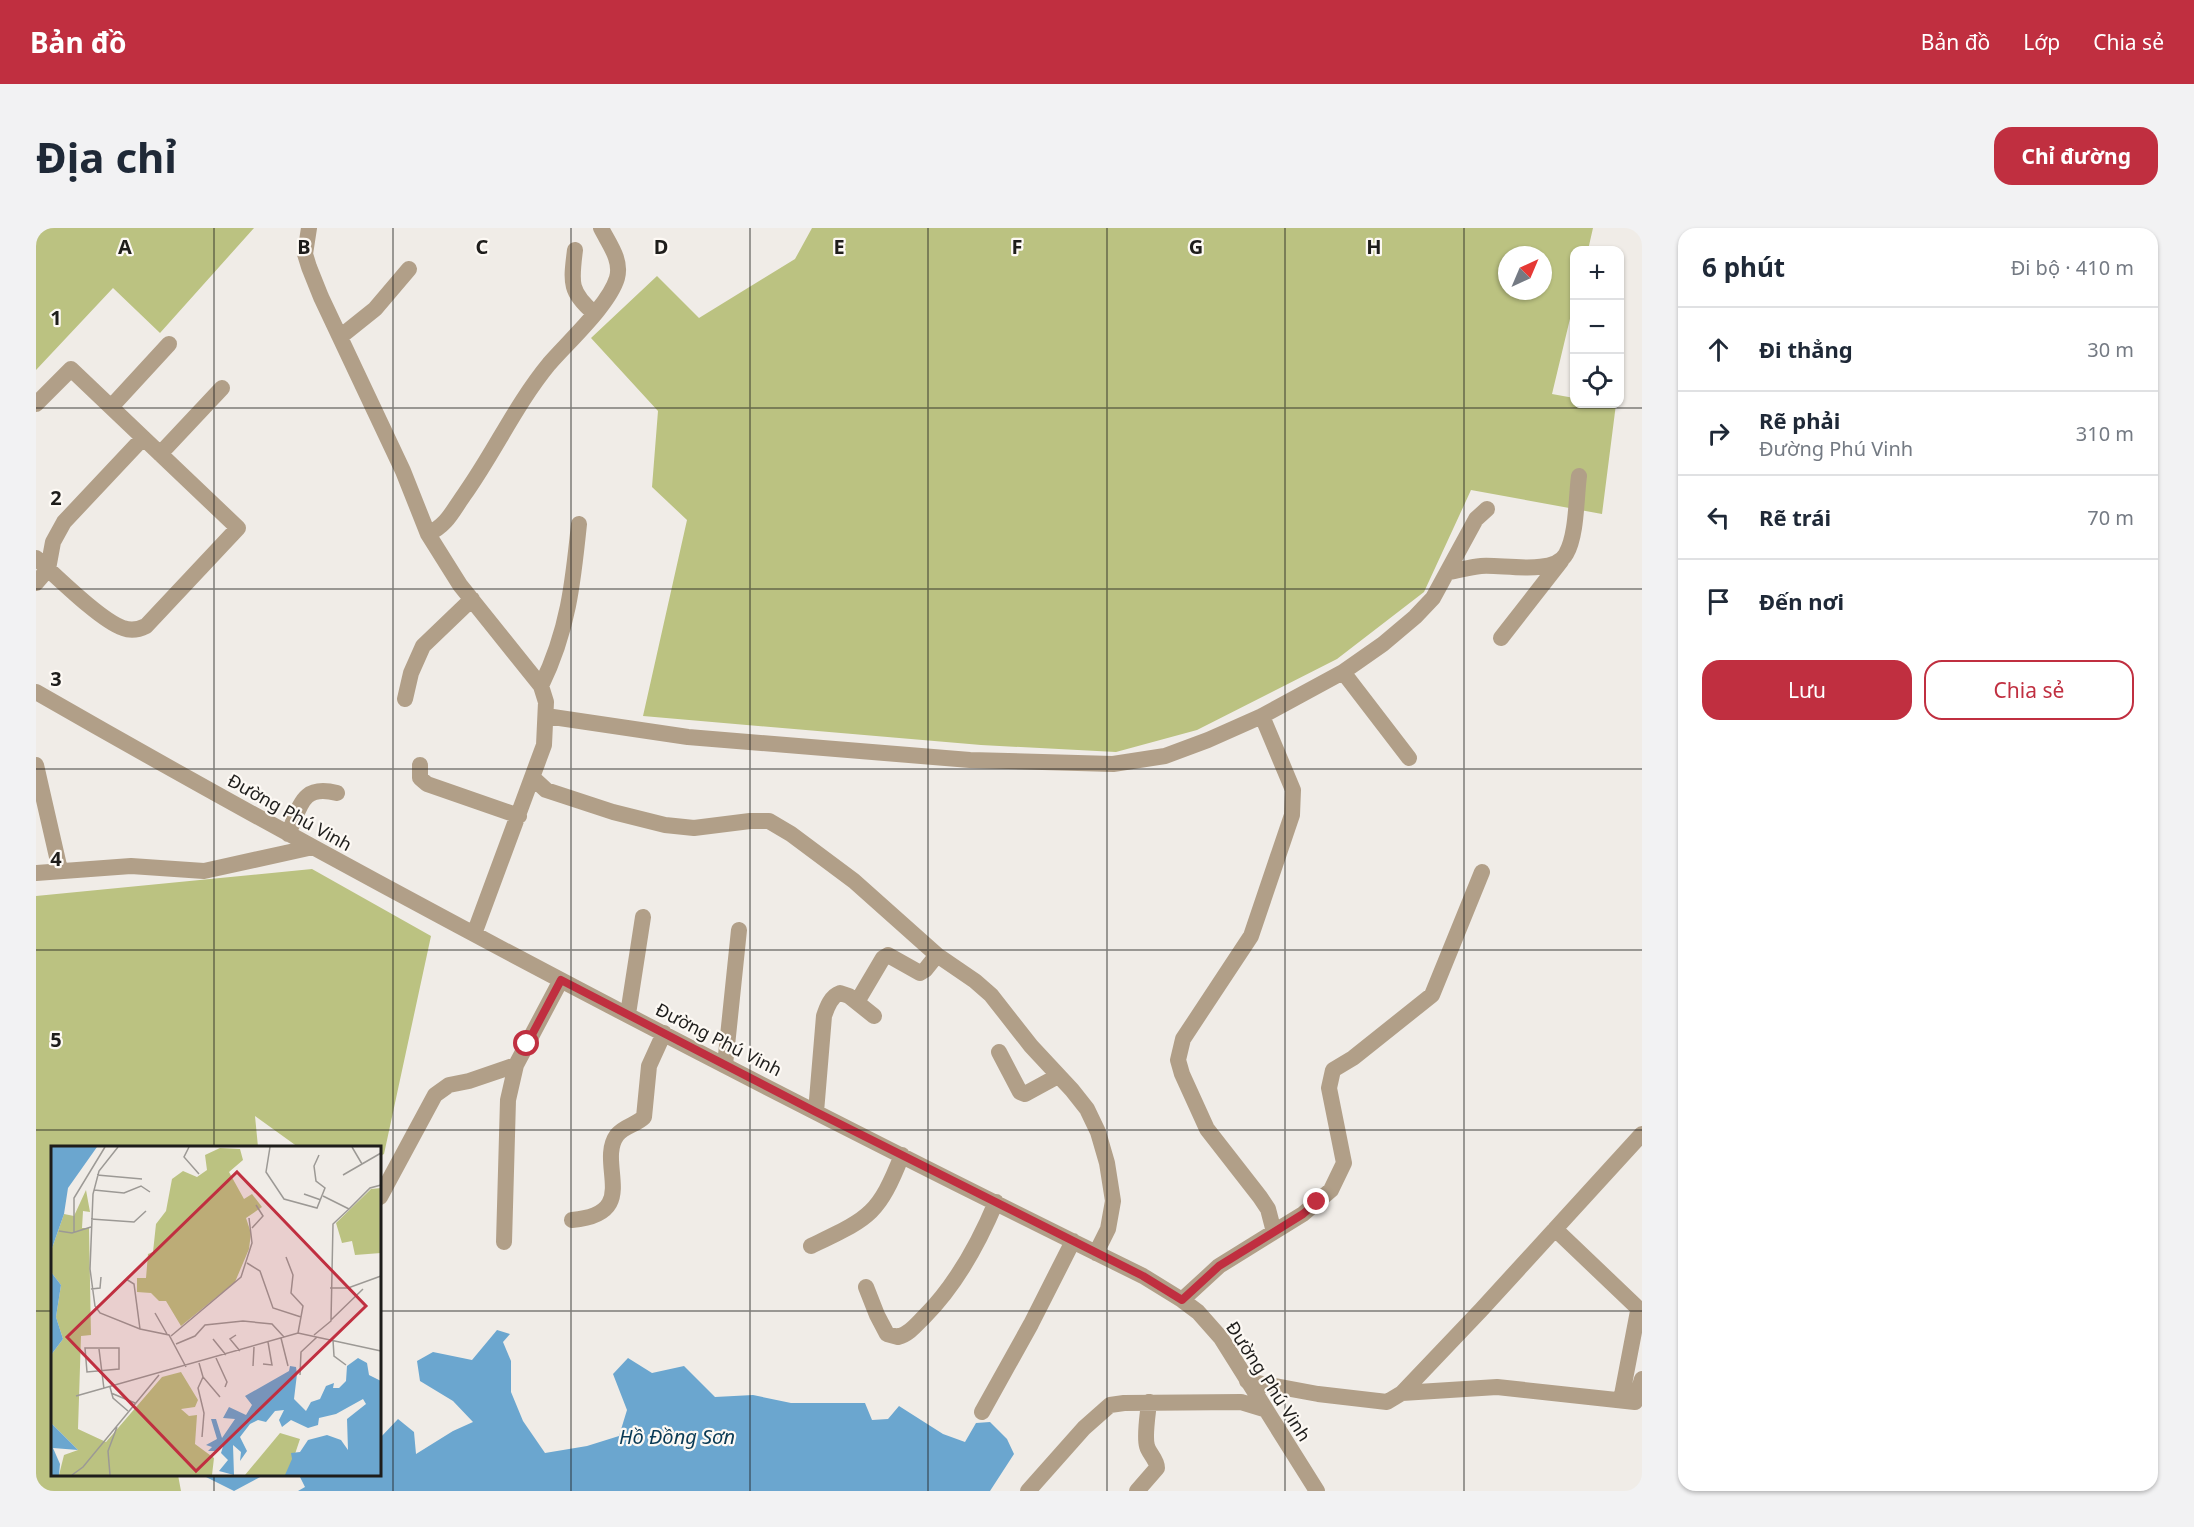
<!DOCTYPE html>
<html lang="vi">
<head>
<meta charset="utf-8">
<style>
	body { margin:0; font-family:"Noto Sans",sans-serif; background:#f2f2f3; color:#1f2937 }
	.controls { position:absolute; right:18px; top:18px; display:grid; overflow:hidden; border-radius:12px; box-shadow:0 2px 4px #0004 }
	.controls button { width:54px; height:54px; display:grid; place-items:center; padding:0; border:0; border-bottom:2px solid #e0e1e3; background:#fff; color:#1f2937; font:30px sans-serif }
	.compass { position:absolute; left:1462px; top:18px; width:54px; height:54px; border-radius:50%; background:#fff; box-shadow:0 2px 4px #0004; rotate:44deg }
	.stop { position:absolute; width:18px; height:18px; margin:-14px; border:4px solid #c02f40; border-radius:50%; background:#fff }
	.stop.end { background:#c02f40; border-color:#fff; box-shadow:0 2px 6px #0008 }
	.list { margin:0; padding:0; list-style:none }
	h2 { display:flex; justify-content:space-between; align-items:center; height:78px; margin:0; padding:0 24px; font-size:26px }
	h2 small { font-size:20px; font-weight:400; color:#747a83 }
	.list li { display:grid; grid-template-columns:39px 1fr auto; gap:18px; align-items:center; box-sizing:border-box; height:84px; padding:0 24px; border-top:2px solid #e0e1e3 }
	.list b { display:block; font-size:22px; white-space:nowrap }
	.list p { margin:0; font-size:20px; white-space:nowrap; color:#747a83 }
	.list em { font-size:20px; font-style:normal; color:#747a83 }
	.actions { display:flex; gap:12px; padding:18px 24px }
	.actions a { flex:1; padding:14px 0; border:2px solid #c02f40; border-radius:18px; text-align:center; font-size:21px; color:#c02f40 }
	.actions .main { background:#c02f40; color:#fff }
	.icon { flex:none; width:33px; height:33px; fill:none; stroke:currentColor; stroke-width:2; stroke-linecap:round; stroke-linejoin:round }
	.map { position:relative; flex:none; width:1606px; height:1263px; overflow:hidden; border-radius:18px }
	header { display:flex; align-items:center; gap:36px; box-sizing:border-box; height:84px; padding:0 30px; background:#c02f40; color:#fff }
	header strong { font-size:28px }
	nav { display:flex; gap:33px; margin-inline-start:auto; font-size:21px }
	.intro { display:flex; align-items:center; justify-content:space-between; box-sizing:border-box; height:144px; padding:0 36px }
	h1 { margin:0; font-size:42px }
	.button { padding:15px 27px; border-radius:18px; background:#c02f40; color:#fff; font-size:21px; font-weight:700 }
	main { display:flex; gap:36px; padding:0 36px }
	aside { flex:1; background:#fff; border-radius:18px; box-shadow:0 2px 4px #0004 }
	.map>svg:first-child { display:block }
</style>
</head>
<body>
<header>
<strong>Bản đồ</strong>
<nav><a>Bản đồ</a><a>Lớp</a><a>Chia sẻ</a></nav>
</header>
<div class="intro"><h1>Địa chỉ</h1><a class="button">Chỉ đường</a></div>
<main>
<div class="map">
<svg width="1606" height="1263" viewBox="0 0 1606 1263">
	<rect width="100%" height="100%" fill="#f0ece7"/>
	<path fill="#bbc281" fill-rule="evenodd" d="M0,0H218L124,105L77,60L0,142Z
		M776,0H1557L1552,22H1538V74L1516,166L1538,170V176H1580L1566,286L1435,262L1388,364L1301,431L1161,502L1080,524L945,517L607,488L651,292L616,259L622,183L555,110L621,48L663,90L759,31ZM1471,27H1507V63H1471Z
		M276,641L395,708L348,926L344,928V920L262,919L219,888L222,919L16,920V1246L142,1247L145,1263H0V668Z"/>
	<path fill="#6ba6cf" d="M461,1102L474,1106L467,1114L475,1133V1164L487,1193L509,1225L551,1218L583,1208L591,1182L577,1146L592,1130L616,1145L648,1138L679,1169L717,1167L755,1175H829L836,1192L852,1191L863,1178L907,1206L929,1214L940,1195L954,1194L971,1211L978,1226L954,1263H262L269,1259L263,1247L344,1246V1210L362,1191L378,1204L380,1226L417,1203L437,1194L417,1173L384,1153L381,1133L397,1124L436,1132Z
		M166,1247H228L198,1263Z"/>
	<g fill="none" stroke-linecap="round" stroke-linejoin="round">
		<path stroke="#b19f88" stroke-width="16" d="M273,0L269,26L273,39L285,69L367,243L392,306L424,357L505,458L510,474L508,517L438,706
			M539,22C535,54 533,64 558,85
			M304,109L339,81L373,41
			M0,176L35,141L202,300L110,398C102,402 95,403 87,400C65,393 19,347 0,330
			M75,179L133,116
			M124,226L186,160
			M392,306C411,297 416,284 428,267C458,225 480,176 513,136C532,114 573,77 581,50C586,32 573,16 565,0
			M1413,344C1424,342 1434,339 1445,338C1466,336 1518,348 1530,326C1541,307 1540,270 1543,248
			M0,355L12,341L17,314L28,294L107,210
			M1465,410L1525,333
			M1307,444L1373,530
			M505,458C532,403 537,355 543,296
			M0,464C362,672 733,864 1107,1048L1146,1072L1162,1084L1185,1110L1281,1263
			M369,471L375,445L387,418L436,371
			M510,488L652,509L934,532L1077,536L1129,528L1172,512L1226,488L1307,444L1347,416L1379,389L1397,370L1440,291L1451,281
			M1226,488L1257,562L1256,587L1215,708L1147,811L1142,832L1146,846L1171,901L1224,969L1232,981L1238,1004
			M0,537L24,642
			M384,537V550L391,556L483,588
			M497,550L510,562L577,584L629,597L658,600L714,593H733L755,606L818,653L901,727L939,753L955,767L995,818L1036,862L1051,881L1062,904L1071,935L1077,973L1072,1001L1060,1025
			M252,606C265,578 265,556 301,565
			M0,645L95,638L168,643L277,619
			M821,774L847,730L852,727L884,745L889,742L901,727
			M592,786L607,689
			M963,824L984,864L989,866L1022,848
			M689,837L703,702
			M780,884L788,788C791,779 795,768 804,765L813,768L838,788
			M344,969L399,867L413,857L433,853L480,837
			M536,992C606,986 560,936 581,907C588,898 600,897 608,889L613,838L628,805
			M1519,1001L1606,1084
			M468,1014L472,872L480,837L525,752
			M775,1018C833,990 842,988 866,927
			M830,1059L841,1087L851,1106L862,1109C873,1106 880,1097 888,1089C920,1057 942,1017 960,974
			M1146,1072L1183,1038L1267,986L1295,962L1308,935L1293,860L1297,842L1317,830L1396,767L1446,644
			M1211,1153L1282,1166L1351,1174L1366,1165L1445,1082L1606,906
			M1366,1165L1461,1159L1599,1174L1606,1151
			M1585,1172L1602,1083
			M946,1184L995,1096L1037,1013
			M992,1263L1048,1200L1074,1177L1088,1175L1205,1174L1228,1181
			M1101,1263L1121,1240C1121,1231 1113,1226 1111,1218C1108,1208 1112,1186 1113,1174"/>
	</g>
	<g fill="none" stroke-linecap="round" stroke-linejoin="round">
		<path stroke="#c02f40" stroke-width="8" d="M491,816L525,752L780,884L1107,1048L1146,1072L1183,1038L1267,986L1281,974"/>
	</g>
	<path fill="none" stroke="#1e1d1b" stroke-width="1.5" stroke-opacity="0.55" d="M178,0V920M357,0V1263M535,0V1263M714,0V1263M892,0V1263M1071,0V1263M1249,0V1263M1428,0V1263M0,180H1606M0,361H1606M0,541H1606M0,722H1606M0,902H1606M0,1083H16M344,1083H1606M178,1246V1263"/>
	<g text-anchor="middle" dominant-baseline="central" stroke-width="4.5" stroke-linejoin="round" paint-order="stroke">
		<g font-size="18" fill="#1e1d1b" stroke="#fdf9f4">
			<text transform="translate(254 584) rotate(29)">Đường Phú Vinh</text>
			<text transform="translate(683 811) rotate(27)">Đường Phú Vinh</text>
			<text transform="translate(1233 1153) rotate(57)">Đường Phú Vinh</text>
		</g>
		<g font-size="20" font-style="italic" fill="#093a56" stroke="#fdf9f4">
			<text x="641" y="1208">Hồ Đồng Sơn</text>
		</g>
	</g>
	<g transform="translate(15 918)">
		<rect width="330" height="330" fill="#f0ece7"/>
		<path d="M169,2L189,3L192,14L178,26L193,53L201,48L211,61L195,72L200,87L198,103L184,136L130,180L115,155H108L100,147L86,146V132H95L97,108L102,106L105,78L115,65L121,33L132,25L146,31L156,24L154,9ZM330,42V107L304,109L301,95L291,97L285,77L320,43ZM35,44L39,66L32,65L31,82H38L40,189L30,190L27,283L55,296L111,231L130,226L147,254L144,261L130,263L138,270L146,269L144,298L163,312L161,329H8L13,309L27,304L0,277V209L12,193L5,171L10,139L0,126V105L13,68L23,70ZM229,287L249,293L237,329H194Z" fill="#bbc281"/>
		<path d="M0,1H46L17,42L13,68L0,105ZM0,126L10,139L5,171L12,193L0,209ZM307,212L316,217L318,229L330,235V329H234L241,313L240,307L249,306L257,294L276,289L290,294L297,304L296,273L315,258L312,253L285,268L268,272L267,279L257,282L240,274L231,281L228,274L233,264L224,265L215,276L207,274L199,278L189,291L196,305L189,315L190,306L182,299L183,329L168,325L177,314L170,307L173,297L166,305H157L161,301L155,299L166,293L160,273H165L171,292L184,273L172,272L178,261L195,269L201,259L194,250L238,225L239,220L245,221L246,228L243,253L255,265L260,256L269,253L275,240L283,237L282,242H288L295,235L296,220ZM0,277L27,304L2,302L9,318L8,329H0Z" fill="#6ba6cf"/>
		<path fill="none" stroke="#9c9995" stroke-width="1.5" d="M67,1L48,25L42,48L39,123L44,160L49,167L89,183L118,189L135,221M138,1L133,11L148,28M219,1L215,26L233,53L266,62L274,42L265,35L263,20L268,9M301,1L311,18M46,29L91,33M292,29L330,7M43,44L73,47L90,40L99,46M253,48L270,54M272,50L298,63L319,42L330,39M40,73L83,76L95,65M201,82L212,70L205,59M8,85L21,87L40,81M23,86V52L54,1M235,111L242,129L240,147L252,160L247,187M196,117L209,125L222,162L250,171M75,133L83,138L89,183M279,142H297L330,130M40,143L49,142L50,131M104,167L116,188M280,174L312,143M185,189L179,193L189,205M263,189L280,175L282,78L298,63M120,190L190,131L201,97L198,72M230,192L237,220M162,193L175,209M282,194L283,210L295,219M125,198L144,190L154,179L192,175L221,178L233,191M34,202H68V223L36,226ZM48,203L53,243M165,212L176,236L174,241M148,217L152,231L169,251M212,218L221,219L217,196M202,220L203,201M249,229L250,206L266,191M59,241L62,252L77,265M60,247L84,257M25,250L247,187L330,205M151,291L153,267L147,242L152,231M21,329L32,321L108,229M59,329L57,305L66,281"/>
		<path fill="#c02f40" fill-opacity="0.15" stroke="#c02f40" stroke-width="3" d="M186,26L315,160L145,325L16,191Z"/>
		<rect width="330" height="330" fill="none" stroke="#1e1d1b" stroke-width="3"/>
	</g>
	<g font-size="20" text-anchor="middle" font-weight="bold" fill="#1e1d1b" stroke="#fdf9f4" stroke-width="4.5" stroke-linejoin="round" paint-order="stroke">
		<text x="89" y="26">A</text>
		<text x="268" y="26">B</text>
		<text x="446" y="26">C</text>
		<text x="625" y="26">D</text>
		<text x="803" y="26">E</text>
		<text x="981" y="26">F</text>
		<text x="1160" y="26">G</text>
		<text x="1338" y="26">H</text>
		<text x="20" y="97">1</text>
		<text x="20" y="277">2</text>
		<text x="20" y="458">3</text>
		<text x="20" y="638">4</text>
		<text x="20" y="819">5</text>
	</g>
</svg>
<div class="controls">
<button>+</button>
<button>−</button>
<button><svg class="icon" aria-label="locate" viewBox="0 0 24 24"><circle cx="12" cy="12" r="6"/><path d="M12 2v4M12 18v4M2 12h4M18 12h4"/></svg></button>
</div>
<svg class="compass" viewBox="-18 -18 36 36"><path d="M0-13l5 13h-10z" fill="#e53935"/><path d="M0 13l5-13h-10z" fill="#747a83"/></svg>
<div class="stop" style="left:491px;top:816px"></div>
<div class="stop end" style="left:1281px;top:974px"></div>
</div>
<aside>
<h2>6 phút<small>Đi bộ · 410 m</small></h2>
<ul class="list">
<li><svg class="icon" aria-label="ahead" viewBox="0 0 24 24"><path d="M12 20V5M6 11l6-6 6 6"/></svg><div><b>Đi thẳng</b></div><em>30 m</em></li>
<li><svg class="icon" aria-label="right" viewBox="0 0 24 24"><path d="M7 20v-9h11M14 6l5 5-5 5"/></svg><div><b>Rẽ phải</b><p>Đường Phú Vinh</p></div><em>310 m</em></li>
<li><svg class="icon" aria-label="left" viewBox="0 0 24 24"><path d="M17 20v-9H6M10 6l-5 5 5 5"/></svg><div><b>Rẽ trái</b></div><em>70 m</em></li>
<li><svg class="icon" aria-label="arrive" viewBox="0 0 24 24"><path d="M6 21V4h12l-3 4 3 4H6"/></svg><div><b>Đến nơi</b></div></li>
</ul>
<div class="actions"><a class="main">Lưu</a><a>Chia sẻ</a></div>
</aside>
</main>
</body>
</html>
